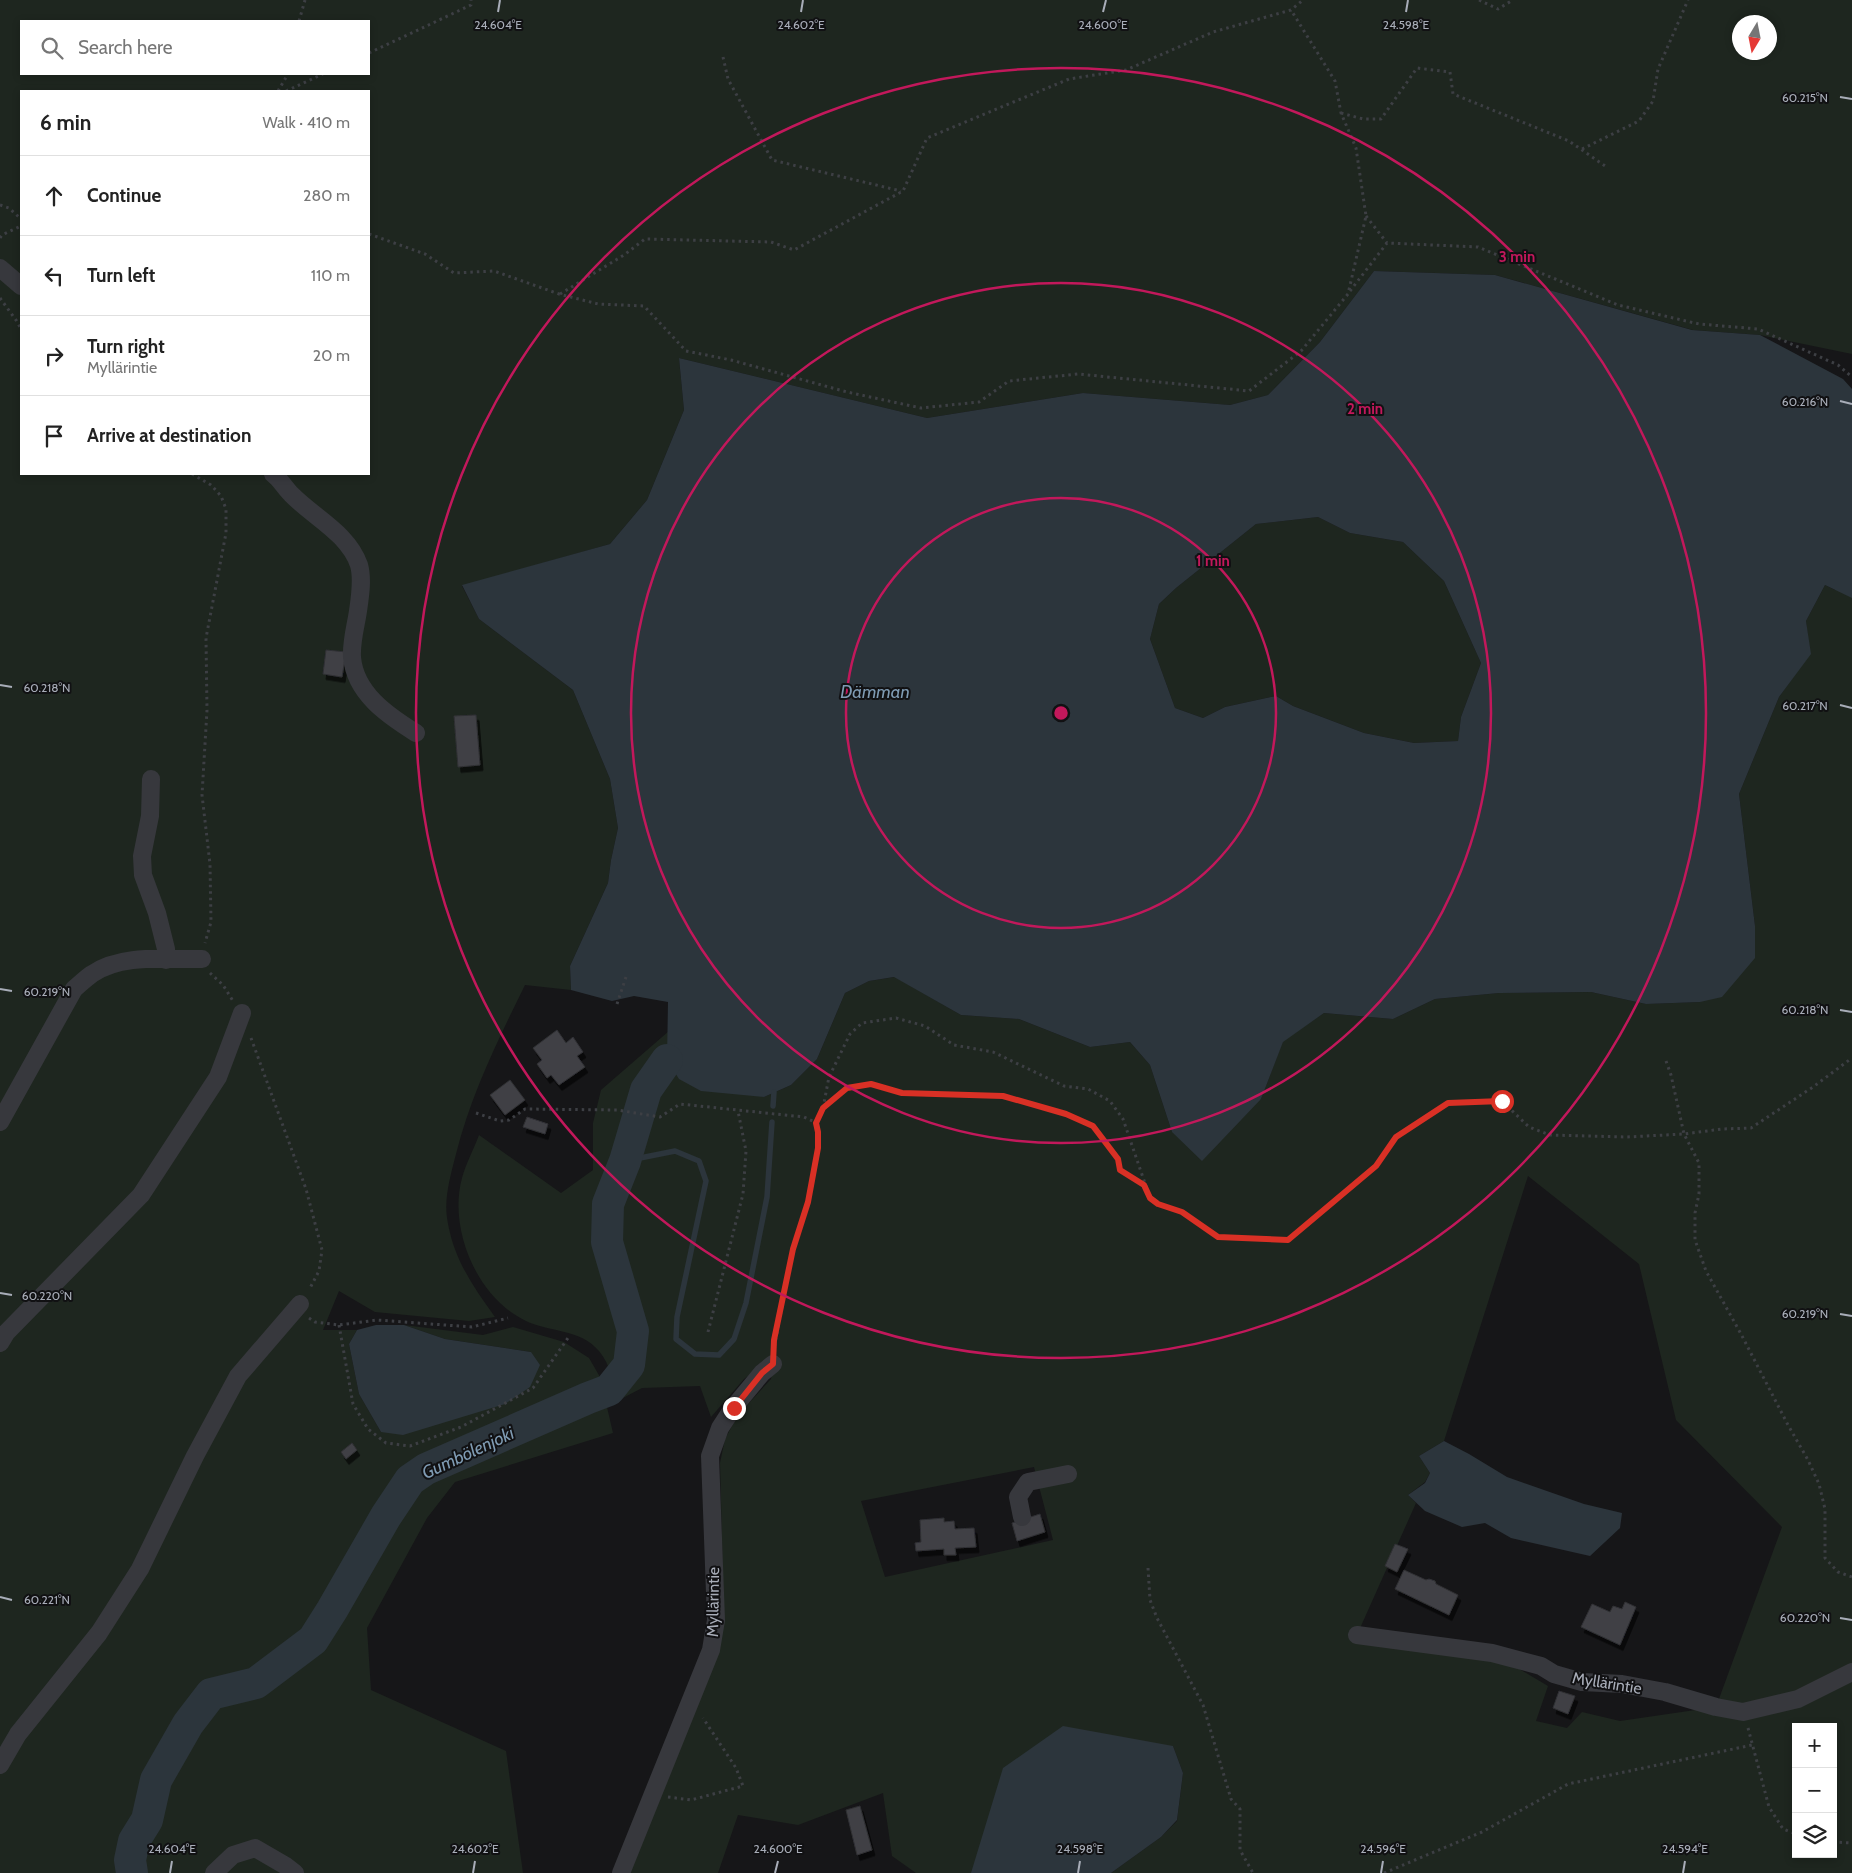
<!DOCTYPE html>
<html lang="en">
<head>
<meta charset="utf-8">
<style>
	body { margin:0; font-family:Cabin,sans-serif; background:#f2f2f2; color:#222 }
	.controls { position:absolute; right:15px; bottom:15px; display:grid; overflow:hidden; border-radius:0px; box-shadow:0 2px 8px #0003 }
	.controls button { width:45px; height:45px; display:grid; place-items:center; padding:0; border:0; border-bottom:1px solid #e0e0e0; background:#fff; color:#222; font:25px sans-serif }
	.compass { position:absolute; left:1732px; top:15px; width:45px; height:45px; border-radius:50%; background:#fff; box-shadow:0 2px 8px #0003; rotate:190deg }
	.stop { position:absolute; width:15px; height:15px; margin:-11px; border:4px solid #d93025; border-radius:50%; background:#fff }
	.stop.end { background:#d93025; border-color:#fff; box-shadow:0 1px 5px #0008 }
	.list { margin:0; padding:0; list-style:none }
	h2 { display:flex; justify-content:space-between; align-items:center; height:65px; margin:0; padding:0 20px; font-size:21px }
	h2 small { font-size:16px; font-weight:400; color:#767676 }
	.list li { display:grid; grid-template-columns:32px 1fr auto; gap:15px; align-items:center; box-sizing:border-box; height:80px; padding:0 20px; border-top:1px solid #e0e0e0 }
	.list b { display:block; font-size:19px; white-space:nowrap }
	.list p { margin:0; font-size:16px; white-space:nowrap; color:#767676 }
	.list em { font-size:16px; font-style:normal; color:#767676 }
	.icon { flex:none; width:28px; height:28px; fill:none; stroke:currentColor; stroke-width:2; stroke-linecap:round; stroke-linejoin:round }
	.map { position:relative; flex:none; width:1852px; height:1873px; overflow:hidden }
	.search { position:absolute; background:#fff; box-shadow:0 2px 8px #0003; left:20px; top:20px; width:350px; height:55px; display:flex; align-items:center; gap:12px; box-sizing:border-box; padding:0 18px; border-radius:0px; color:#767676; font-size:19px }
	.panel { position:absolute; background:#fff; box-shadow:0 2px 8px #0003; left:20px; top:90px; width:350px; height:385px; border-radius:0px }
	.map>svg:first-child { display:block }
</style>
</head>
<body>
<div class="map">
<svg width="1852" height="1873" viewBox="0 0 1852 1873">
	<defs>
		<filter id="shadow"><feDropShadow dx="3" dy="5.5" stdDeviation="0" flood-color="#0009"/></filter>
	</defs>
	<rect width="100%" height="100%" fill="#161618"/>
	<path fill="#1e261f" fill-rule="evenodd" d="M0,0H1852V354L1760,335L1693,330L1495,275L1374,271L1320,342L1268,395L1230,405L1083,393L927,418L679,358L684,410L647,500L610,544L462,586L479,619L573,690L610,779L618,828L611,860L608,883L570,966L571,990L525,985C498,1040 471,1094 456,1154C451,1174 444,1197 447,1218C453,1258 472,1285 495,1317L469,1321L375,1312L339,1291L323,1330H357L349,1344L359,1394L381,1432L531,1352L445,1339L404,1325L483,1335L513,1327L564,1342L589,1358L600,1377L613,1433L455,1482L427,1518L367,1628L371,1690L506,1751L523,1873H0ZM21,21H369V74H21ZM1740,22H1770V52H1740ZM21,91H369V474H21Z
		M1318,517L1350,533L1403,542L1444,581L1481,663L1461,717L1458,741L1414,743L1364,733L1293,706L1276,696L1225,707L1203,718L1175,708L1150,639L1159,604L1176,588L1256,524Z
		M1852,539V1873H1111L1161,1837L1177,1821L1183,1773L1173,1746L990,1873H916L892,1856L883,1793L798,1825L738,1815L718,1873H628L720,1648L724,1616L720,1463L725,1439L738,1415L771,1379L773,1364L772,1358L744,1379L711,1417L700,1386L642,1388L617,1401C613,1383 611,1365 599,1351C581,1329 549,1332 526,1321C477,1298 448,1229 462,1178C466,1163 474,1149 479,1135L561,1193L593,1170V1123L601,1090L669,1031L667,1060L764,1097L791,1085L817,1059L845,993L869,981L895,977L961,1015L1019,1019L1090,1047L1130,1042L1150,1065L1172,1132L1261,1099L1283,1041L1324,1013L1393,1019L1435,999L1499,993L1591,992L1646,1004L1700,1002L1755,926L1739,794L1779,697L1810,654L1806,621L1825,585L1835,590ZM1528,1176L1639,1264L1676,1420L1782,1527L1716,1707L1620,1721L1582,1712L1567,1728L1536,1721L1548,1686L1492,1653L1357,1635L1416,1503L1408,1495L1425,1482L1430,1473L1419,1456L1444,1441ZM1034,1467L1053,1540L885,1577L861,1501ZM1796,1727H1833V1854H1796Z"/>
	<path fill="#2c353c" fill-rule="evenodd" d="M1374,271L1495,275L1692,330L1760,335L1843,379L1852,389V598L1825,585L1806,621L1811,654L1779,697L1739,794L1755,926V958L1722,997L1700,1002L1646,1004L1591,992L1499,993L1435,999L1393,1019L1324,1013L1283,1042L1261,1099L1202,1161L1172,1132L1150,1065L1130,1042L1090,1047L1019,1019L961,1015L894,977L869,981L845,993L817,1059L791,1085L764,1097L701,1091L679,1079L667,1060L668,1002L634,996L612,1001L571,990L570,966L608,883L611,860L618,828L610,779L573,690L479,619L462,585L610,544L647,500L684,410L679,358L927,418L1083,393L1230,405L1268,395L1320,342ZM1318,517L1350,533L1403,542L1444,581L1481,663L1461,717L1458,741L1414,743L1364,733L1293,706L1276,696L1225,707L1203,718L1175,708L1150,639L1159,604L1176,588L1256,524Z
		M376,1325H404L445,1339L531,1352L540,1365L530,1387L505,1404L403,1435L381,1432L359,1394L349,1344L357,1330Z
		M1444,1441L1469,1454L1507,1477L1584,1504L1622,1513L1620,1528L1590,1556L1511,1538L1485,1523L1462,1527L1425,1511L1408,1495L1425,1483L1430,1473L1419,1456Z
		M1063,1726L1173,1746L1183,1773L1177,1820L1161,1837L1111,1873H971L1003,1768Z"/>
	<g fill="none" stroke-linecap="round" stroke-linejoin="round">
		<path stroke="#2c353c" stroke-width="5.5" d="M773,1106L774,1092
			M625,1161L675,1151L699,1161L706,1181L677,1317L676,1339L695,1354L719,1355L734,1339L746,1303L767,1197L772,1122"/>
		<path stroke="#2c353c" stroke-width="32" d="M132,1873L130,1860L134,1841L147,1820L156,1780L188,1724L211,1694L256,1683L313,1640L332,1610L386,1516L410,1480L426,1469L588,1398L609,1390L629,1365L633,1331L607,1242L608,1204L625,1161L646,1090L667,1060"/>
	</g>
	<path fill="#404145" stroke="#303034" filter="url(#shadow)" d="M326,650L346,652L342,677L323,674Z
		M476,715L480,765L458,767L454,716Z
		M557,1030L566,1043L573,1037L583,1052L577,1056L585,1067L559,1085L551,1075L547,1078L537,1064L542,1060L533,1048Z
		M510,1080L525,1100L505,1115L490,1095Z
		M527,1117L548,1124L545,1134L523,1127Z
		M352,1443L357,1450L346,1459L341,1452Z
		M1040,1514L1045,1532L1017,1541L1012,1523Z
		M944,1518V1522L954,1521L955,1529L974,1528L976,1547L955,1548L956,1555H944V1549L916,1551L915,1543L921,1542L920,1520Z
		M1395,1544L1408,1549L1397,1572L1385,1566Z
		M1404,1570L1426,1580L1429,1579L1435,1581L1436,1584L1458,1595L1449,1615L1395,1589Z
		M1625,1602L1636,1607L1620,1645L1581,1627L1592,1604L1610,1612L1613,1606L1622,1609Z
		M1559,1691L1575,1696L1568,1714L1553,1708Z
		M860,1806L872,1850L857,1855L846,1810Z"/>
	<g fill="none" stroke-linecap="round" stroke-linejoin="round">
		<path stroke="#3d3f44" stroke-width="3" stroke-dasharray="2.5 4" stroke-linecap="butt" d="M1479,0L1498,9L1513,0
			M299,21L305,0
			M369,53L471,5V0
			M723,57L728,79L772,160L901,191
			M278,91L288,74
			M286,91L323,74
			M1341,113L1363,119H1381L1417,68L1450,72L1453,94L1569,141L1608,168
			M1582,149L1639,121L1653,101L1658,69L1688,0
			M0,205L9,208L21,219
			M1366,216L1387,243
			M369,234L425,254L454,273L494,271L559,294L598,304L644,306L686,351L731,360L847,392L921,408L979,402L1009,381L1078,374L1249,391L1301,351L1348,294L1366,216L1356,148L1341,113L1335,81L1291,10
			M0,238L2,235L21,226
			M1350,291L1387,243L1478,247L1618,305L1699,324L1758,329L1838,365L1852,377
			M560,294L624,255L645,239L771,242L794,250L903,191L927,138L1069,79L1126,70L1213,32L1291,10L1303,0
			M0,298L16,320L21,329
			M192,474L211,485L221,496L226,509V533L206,638L207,710L202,795L210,864L211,922L205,943
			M210,973L223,985L233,1001
			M617,1004L626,977
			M251,1038L306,1189L322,1250L319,1271L309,1290
			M1666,1061L1671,1075L1684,1134L1699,1163V1194L1695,1213V1240L1706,1271L1741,1334L1788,1425L1808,1460L1819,1484L1825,1509V1558L1838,1572L1852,1577
			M823,1108L829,1077L850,1034L862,1023L896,1018L925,1026L954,1045L993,1052L1064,1086L1088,1089L1110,1101L1123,1119L1150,1198L1158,1204L1182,1212L1218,1237L1288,1239L1376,1167L1396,1137L1448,1103L1502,1101L1529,1127L1550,1135L1627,1137L1684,1134L1722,1129L1751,1128L1813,1087L1852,1058
			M476,1113L500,1121L509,1120L525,1109L617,1110L660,1117L680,1104L804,1117L817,1123L818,1132V1148L808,1202L793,1249L774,1349
			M817,1123L823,1108L847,1088L871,1084L902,1093L1003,1096L1066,1114L1093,1126L1118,1159L1120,1170L1144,1185
			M309,1318L315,1322L339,1325L377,1320L472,1327L508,1318
			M339,1325L353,1404L368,1429L386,1443L410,1446L461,1427L533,1388L568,1338
			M708,1332L743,1194L746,1151L738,1111
			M1148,1568L1150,1600L1157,1618L1203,1705L1231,1799L1240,1809V1850L1253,1873
			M1748,1728L1769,1807L1783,1829L1796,1834
			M668,1797L691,1800L743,1786L736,1768L703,1718
			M1833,1842L1852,1843
			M1384,1873L1482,1832L1568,1784L1752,1745"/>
		<path stroke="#37383d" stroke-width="18" d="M0,268L21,286
			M273,474C280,479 284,487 291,494C313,517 348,533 359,565C363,579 360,597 358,611C356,625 351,642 352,657C355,693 387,715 416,733
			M151,779L150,816L142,856L143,875L157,913L166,949V960
			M0,1122L74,989C80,984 86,978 92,974C122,953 167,960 202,959
			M0,1343L6,1333L141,1195L218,1077L242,1013
			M1022,1517L1018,1497L1028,1482L1068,1474
			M1357,1635L1492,1653L1541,1666L1554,1674L1582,1682L1622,1684L1665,1692L1716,1707L1743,1712L1798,1699L1852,1672
			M0,1765L18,1734L99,1633L140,1569L195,1456L238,1376L300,1304
			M214,1873L233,1855L255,1848L286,1866L295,1873
			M621,1873L711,1650L716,1620L710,1456L720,1428L733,1408L762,1373L773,1364"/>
	</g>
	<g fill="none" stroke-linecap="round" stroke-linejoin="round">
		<path stroke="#d93025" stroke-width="6" d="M734,1408L762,1373L773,1364L774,1340L793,1249L808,1202L818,1148V1132L816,1123L823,1108L847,1088L871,1084L902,1093L1003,1096L1066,1114L1093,1126L1118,1159L1120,1170L1144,1185L1150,1198L1158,1204L1182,1212L1218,1237L1288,1240L1376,1166L1396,1137L1448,1103L1502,1101"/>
	</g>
	<path fill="none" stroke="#a8adb8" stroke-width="2" d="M498,12L500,0M801,12L803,0M1103,12L1106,0M1406,12L1408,0M1840,97L1852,99M1840,401L1852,404M0,685L12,687M1840,705L1852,708M0,989L12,991M1840,1010L1852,1012M0,1293L12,1295M1840,1314L1852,1316M0,1597L12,1600M1840,1618L1852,1620M170,1873L172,1861M473,1873L475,1861M775,1873L778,1861M1078,1873L1080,1861M1381,1873L1383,1861M1683,1873L1685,1861"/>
	<g fill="none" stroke="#c2185b" stroke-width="2.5">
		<circle cx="1061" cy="713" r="215"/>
		<circle cx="1061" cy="713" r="430"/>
		<circle cx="1061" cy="713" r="645"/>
	</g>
	<g text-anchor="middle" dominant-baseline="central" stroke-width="4" stroke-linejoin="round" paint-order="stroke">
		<g font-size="16" fill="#a8adb8" stroke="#111113">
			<text transform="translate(713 1602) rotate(-89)">Myllärintie</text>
			<text transform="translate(1607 1683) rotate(9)">Myllärintie</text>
		</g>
		<g font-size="18" font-style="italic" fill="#7f9bb3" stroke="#111113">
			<text x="875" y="692">Dämman</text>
			<text transform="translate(468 1453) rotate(-25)">Gumbölenjoki</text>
		</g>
	</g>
	<g font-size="12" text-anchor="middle" fill="#a8adb8" stroke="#111113" stroke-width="4" stroke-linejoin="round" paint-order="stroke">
		<text x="498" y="29">24.604°E</text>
		<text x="801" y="29">24.602°E</text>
		<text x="1103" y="29">24.600°E</text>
		<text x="1406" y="29">24.598°E</text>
		<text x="1805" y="102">60.215°N</text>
		<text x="1805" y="406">60.216°N</text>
		<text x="47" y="692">60.218°N</text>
		<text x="1805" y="710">60.217°N</text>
		<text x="47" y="996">60.219°N</text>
		<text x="1805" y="1014">60.218°N</text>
		<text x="47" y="1300">60.220°N</text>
		<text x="1805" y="1318">60.219°N</text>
		<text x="47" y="1604">60.221°N</text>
		<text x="1805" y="1622">60.220°N</text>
		<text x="172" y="1853">24.604°E</text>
		<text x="475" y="1853">24.602°E</text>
		<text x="778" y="1853">24.600°E</text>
		<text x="1080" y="1853">24.598°E</text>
		<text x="1383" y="1853">24.596°E</text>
		<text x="1685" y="1853">24.594°E</text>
	</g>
	<circle cx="1061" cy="713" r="8" fill="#c2185b" stroke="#111113" stroke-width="2.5"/>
	<g font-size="15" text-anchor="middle" font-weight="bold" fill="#c2185b" stroke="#111113" stroke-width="4" stroke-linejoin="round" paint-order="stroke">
		<text x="1517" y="262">3 min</text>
		<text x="1365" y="414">2 min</text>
		<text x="1213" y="566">1 min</text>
	</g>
</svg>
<div class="controls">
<button>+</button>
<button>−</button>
<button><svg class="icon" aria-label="layers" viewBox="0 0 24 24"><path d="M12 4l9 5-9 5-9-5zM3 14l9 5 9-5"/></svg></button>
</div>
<svg class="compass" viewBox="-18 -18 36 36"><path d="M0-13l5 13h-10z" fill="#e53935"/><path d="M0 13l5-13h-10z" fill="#767676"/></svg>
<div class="stop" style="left:1502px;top:1101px"></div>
<div class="stop end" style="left:734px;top:1408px"></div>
<div class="search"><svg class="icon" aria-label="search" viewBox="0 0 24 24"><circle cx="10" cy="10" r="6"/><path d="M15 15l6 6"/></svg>Search here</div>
<section class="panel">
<h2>6 min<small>Walk · 410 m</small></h2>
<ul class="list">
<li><svg class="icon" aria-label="ahead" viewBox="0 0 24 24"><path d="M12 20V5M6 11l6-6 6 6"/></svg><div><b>Continue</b></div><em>280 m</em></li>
<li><svg class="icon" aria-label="left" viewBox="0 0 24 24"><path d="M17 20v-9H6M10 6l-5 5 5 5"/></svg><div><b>Turn left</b></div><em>110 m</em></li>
<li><svg class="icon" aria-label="right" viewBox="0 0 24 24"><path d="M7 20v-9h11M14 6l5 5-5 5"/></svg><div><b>Turn right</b><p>Myllärintie</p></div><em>20 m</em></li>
<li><svg class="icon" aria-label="arrive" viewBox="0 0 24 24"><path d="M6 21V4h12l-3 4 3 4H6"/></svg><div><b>Arrive at destination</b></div></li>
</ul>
</section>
</div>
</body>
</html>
